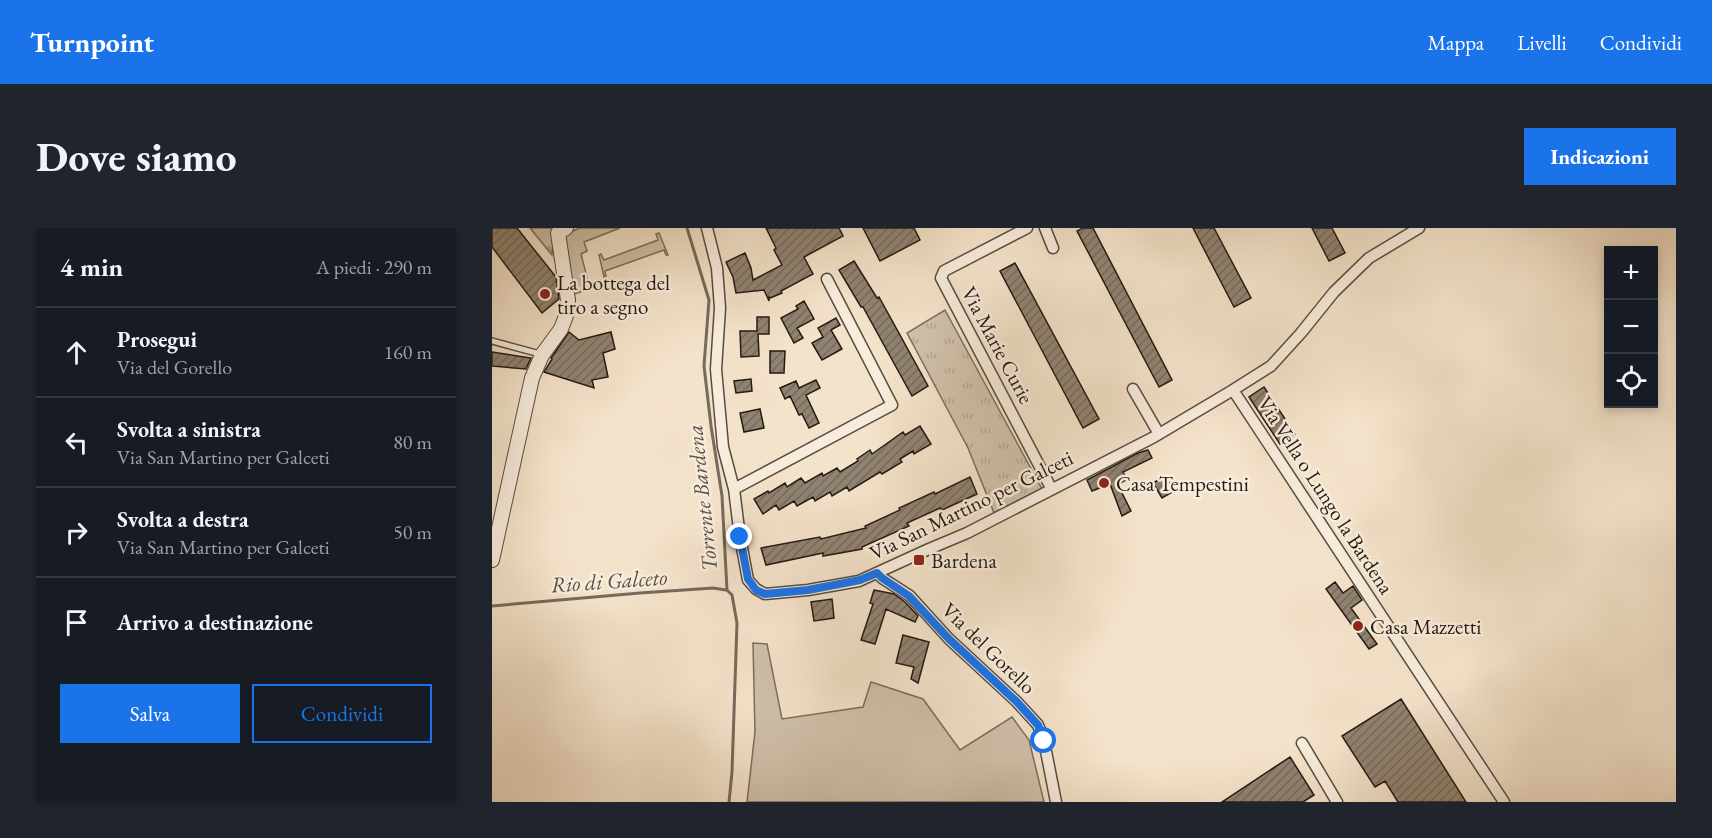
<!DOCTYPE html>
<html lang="it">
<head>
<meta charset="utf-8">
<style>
	body { margin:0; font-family:"EB Garamond",serif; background:#20242c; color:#f1f3f6 }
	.controls { position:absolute; right:18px; top:18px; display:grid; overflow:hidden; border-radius:0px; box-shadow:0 3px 9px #0003 }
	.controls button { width:54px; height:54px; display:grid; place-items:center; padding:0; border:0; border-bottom:2px solid #363941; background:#171b24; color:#f1f3f6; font:30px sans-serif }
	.stop { position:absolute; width:18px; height:18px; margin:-14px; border:4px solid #1a73e8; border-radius:50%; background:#fff }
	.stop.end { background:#1a73e8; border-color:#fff; box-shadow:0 2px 6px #0008 }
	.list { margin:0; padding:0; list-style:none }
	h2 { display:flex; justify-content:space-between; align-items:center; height:78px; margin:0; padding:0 24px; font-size:26px }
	h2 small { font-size:20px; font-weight:400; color:#9ea1a6 }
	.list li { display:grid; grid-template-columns:39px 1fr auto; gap:18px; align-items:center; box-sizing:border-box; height:90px; padding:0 24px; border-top:2px solid #363941 }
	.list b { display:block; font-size:22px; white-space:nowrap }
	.list p { margin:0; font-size:20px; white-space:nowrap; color:#9ea1a6 }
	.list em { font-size:20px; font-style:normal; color:#9ea1a6 }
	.actions { display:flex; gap:12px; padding:18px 24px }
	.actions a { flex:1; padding:14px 0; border:2px solid #1a73e8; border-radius:0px; text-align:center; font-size:21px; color:#1a73e8 }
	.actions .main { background:#1a73e8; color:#fff }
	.icon { flex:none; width:33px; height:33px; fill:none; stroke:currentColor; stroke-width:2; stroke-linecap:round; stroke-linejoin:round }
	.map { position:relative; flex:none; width:1184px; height:574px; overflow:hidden; border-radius:0px }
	header { display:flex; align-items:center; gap:36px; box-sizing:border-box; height:84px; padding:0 30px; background:#1a73e8; color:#fff }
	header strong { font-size:28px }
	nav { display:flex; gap:33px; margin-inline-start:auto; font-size:21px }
	.intro { display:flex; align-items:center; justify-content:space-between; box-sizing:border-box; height:144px; padding:0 36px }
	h1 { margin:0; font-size:42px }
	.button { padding:15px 27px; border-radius:0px; background:#1a73e8; color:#fff; font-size:21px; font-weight:700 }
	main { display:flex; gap:36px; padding:0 36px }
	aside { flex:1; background:#171b24; border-radius:0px; box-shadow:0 3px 9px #0003 }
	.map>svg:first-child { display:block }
</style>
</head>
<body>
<header>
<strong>Turnpoint</strong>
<nav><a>Mappa</a><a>Livelli</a><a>Condividi</a></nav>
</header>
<div class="intro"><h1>Dove siamo</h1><a class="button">Indicazioni</a></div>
<main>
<aside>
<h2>4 min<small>A piedi · 290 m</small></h2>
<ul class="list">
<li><svg class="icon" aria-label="ahead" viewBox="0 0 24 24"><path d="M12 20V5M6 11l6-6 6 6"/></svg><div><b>Prosegui</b><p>Via del Gorello</p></div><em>160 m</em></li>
<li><svg class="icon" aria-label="left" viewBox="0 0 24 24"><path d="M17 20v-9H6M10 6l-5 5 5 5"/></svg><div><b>Svolta a sinistra</b><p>Via San Martino per Galceti</p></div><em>80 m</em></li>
<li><svg class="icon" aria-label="right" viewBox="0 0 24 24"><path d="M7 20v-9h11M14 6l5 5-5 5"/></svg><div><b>Svolta a destra</b><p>Via San Martino per Galceti</p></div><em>50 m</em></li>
<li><svg class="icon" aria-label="arrive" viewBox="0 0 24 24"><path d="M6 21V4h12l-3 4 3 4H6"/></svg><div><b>Arrivo a destinazione</b></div></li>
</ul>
<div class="actions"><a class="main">Salva</a><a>Condividi</a></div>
</aside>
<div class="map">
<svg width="1184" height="574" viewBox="0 0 1184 574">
	<defs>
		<pattern id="forest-firs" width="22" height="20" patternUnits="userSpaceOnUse" patternTransform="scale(1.5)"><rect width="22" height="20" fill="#d0c1ab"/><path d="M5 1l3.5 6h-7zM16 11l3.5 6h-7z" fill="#b2a592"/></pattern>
		<pattern id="park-tufts" width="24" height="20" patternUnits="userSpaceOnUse" patternTransform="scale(1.5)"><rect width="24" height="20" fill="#d0c1ab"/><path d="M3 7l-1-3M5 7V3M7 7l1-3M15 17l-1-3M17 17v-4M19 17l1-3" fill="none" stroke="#b2a592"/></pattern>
		<pattern id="building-hatch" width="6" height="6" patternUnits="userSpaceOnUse" patternTransform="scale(1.5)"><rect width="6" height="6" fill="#908372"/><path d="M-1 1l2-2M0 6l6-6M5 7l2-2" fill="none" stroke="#756a5c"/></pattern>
	</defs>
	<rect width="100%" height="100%" fill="#f4e3cb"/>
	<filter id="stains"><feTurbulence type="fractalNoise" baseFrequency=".00333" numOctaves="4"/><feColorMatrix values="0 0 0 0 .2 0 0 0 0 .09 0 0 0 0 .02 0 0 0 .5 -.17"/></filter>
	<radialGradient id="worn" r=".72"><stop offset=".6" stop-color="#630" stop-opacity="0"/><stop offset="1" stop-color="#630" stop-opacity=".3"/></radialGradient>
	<path fill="#d0c1ab" stroke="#7a6e5e" stroke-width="1.5" d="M88,0H128L92,14L95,23L89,26L97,57L104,56V59L82,66L73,9L78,4Z
		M167,5L176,27H174L172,22L113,43L114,48L112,49L107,27L109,26L112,32L166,12L164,6Z
		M261,415L275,416L290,491L371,479L379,454L431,471L468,522L520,489L537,512L552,574H255L263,504Z"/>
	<path fill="url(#forest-firs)" stroke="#7a6e5e" stroke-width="1.5" d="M38,0H62L60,27Z"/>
	<path fill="url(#park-tufts)" stroke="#7a6e5e" stroke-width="1.5" d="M453,82L550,261L502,285L476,220L415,105Z"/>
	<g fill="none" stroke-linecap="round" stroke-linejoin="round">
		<path stroke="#766a5b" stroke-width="3" d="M195,0L217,72L212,138L219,198L230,268L235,362L240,367L245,395L240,544L237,574
			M0,378L148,365L221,360L234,362"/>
	</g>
	<path fill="url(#building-hatch)" stroke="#231a11" stroke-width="1.5" d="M0,0H25L64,49L67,71L50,85L0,19Z
		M274,0H347L351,8L312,29L321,46L289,63L290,65L278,70L277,69V73L272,62L244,65L241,49L234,34L253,25L259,40L261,52L290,37L282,22L284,20Z
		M371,0H422L428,12L388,33Z
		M591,0H601L680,152L667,159L585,3Z
		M701,0H722L759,70L742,79Z
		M820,0H840L853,25L837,33Z
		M362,33L385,70L387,69L436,158L420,168L371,79H369L347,42Z
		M523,35L607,191L591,200L508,43Z
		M312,73L322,91L305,100L311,110L302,115L289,90L306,81L304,78Z
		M265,89H277V106H266L267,128L249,129L248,103H265Z
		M344,90L348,97L339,102L350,121L330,132L320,115L331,109L326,100Z
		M77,104L87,112L119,104L123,121L111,125L116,149L100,152L102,160L52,144L60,131L59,130Z
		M278,123H293L292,145H278Z
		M0,124L39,130L34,141L0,138Z
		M259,151L260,163L244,165L242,153Z
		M324,152L328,160L314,167L327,195L317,200L310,186L307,187L298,168L293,171L288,160L304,153L307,160Z
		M772,159L803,206L788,216L757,169Z
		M268,181L272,200L252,204L248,185Z
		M428,198L439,216L422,226L421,223L408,231L410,234L390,246L388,244L357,263L355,259L340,268L338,264L323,273L321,269L305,278L302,273L287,282L284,277L271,286L262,271L276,263L277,265L293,255L295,259L309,250L313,255L330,245L331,248L345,240L348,244L366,233L365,231L378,222L380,226L411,204L413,207Z
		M656,222L660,230L631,244L635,251L626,257L639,283L630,288L618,256L600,263L595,252L646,225Z
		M673,248L682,263L670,270L661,255Z
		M478,249L485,266L450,282L448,280L415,295L417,298L370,319V321L331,328V325L274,337L269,320L328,309L329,311L374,300L373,298L408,282L407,280L442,264L443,266Z
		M843,354L851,365L861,358L870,372L859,380L885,416L877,421L834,361Z
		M382,362L402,366L413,374L426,388L423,394L394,381L383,416L369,412L381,376L378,375Z
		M340,371L342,390L322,393L319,374Z
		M411,407L437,414L426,455L419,451L422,439L404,435Z
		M909,471L974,574H906L893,553L883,559L850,508Z
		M798,529L822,567L811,574H730Z"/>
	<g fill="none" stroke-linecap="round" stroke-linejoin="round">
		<g stroke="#574c40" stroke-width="8">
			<path id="service" d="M0,113L48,126"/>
		</g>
		<g stroke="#574c40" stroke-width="13">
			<path id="minor" d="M215,0L225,40L228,80L224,141L231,219L242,261L248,309L256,352L264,361L273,366L316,362L367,353L437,321L475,305L662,209L741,162L779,138L809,105L842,64L877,30L927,0
				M535,0L452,43L449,50L559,260
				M553,0L561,20
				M641,161L667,206
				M741,162L1012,574
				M242,261L400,177L335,51
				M385,345L390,350L418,368L457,411L524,473L546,497L552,513L564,574
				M810,515L845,574"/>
		</g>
		<g stroke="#574c40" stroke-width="16">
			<path id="tertiary" d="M0,332L40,150L50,127L69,101L75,85L76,72L66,5L74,0"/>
		</g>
		<use href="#service" stroke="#f8eddd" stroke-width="5"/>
		<use href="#minor" stroke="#f8eddd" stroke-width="10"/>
		<use href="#tertiary" stroke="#f8eddd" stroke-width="14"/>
	</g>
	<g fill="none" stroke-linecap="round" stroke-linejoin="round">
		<path stroke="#1a73e8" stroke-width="8" d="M248,309L256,351L264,362L273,366L316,362L368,352L385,345L390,350L417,368L457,411L524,473L546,497L552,513"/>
	</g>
	<g fill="#8f2418" stroke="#f8eddd" stroke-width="2">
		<circle cx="53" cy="66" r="6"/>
		<circle cx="612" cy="255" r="6"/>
		<rect x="421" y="326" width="12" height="12" rx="3"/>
		<circle cx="866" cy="398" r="6"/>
	</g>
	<g text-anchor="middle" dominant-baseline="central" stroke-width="5" stroke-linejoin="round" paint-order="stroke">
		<g font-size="21" fill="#231a11" stroke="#f8eddd" text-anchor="start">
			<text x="65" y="54">La bottega del<tspan x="65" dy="24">tiro a segno</tspan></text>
			<text x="624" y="255">Casa Tempestini</text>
			<text x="439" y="332">Bardena</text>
			<text x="878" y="398">Casa Mazzetti</text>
		</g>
		<g font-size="21" fill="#231a11" stroke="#f8eddd">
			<text transform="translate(506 117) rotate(62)">Via Marie Curie</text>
			<text transform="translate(834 267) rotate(57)">Via Vella o Lungo la Bardena</text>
			<text transform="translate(479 277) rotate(-26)">Via San Martino per Galceti</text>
			<text transform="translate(497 420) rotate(44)">Via del Gorello</text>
		</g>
		<g font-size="22" font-style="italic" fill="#5a4f42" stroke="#f8eddd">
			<text transform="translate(210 270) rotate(-96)">Torrente Bardena</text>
			<text transform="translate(117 353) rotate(-4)">Rio di Galceto</text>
		</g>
	</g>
	<rect width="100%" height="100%" filter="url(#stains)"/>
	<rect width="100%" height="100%" fill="url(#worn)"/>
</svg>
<div class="controls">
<button>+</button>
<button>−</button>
<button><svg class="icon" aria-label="locate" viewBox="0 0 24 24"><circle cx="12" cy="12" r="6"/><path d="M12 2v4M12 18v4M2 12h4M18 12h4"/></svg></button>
</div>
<div class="stop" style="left:552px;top:513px"></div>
<div class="stop end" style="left:248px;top:309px"></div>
</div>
</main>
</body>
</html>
